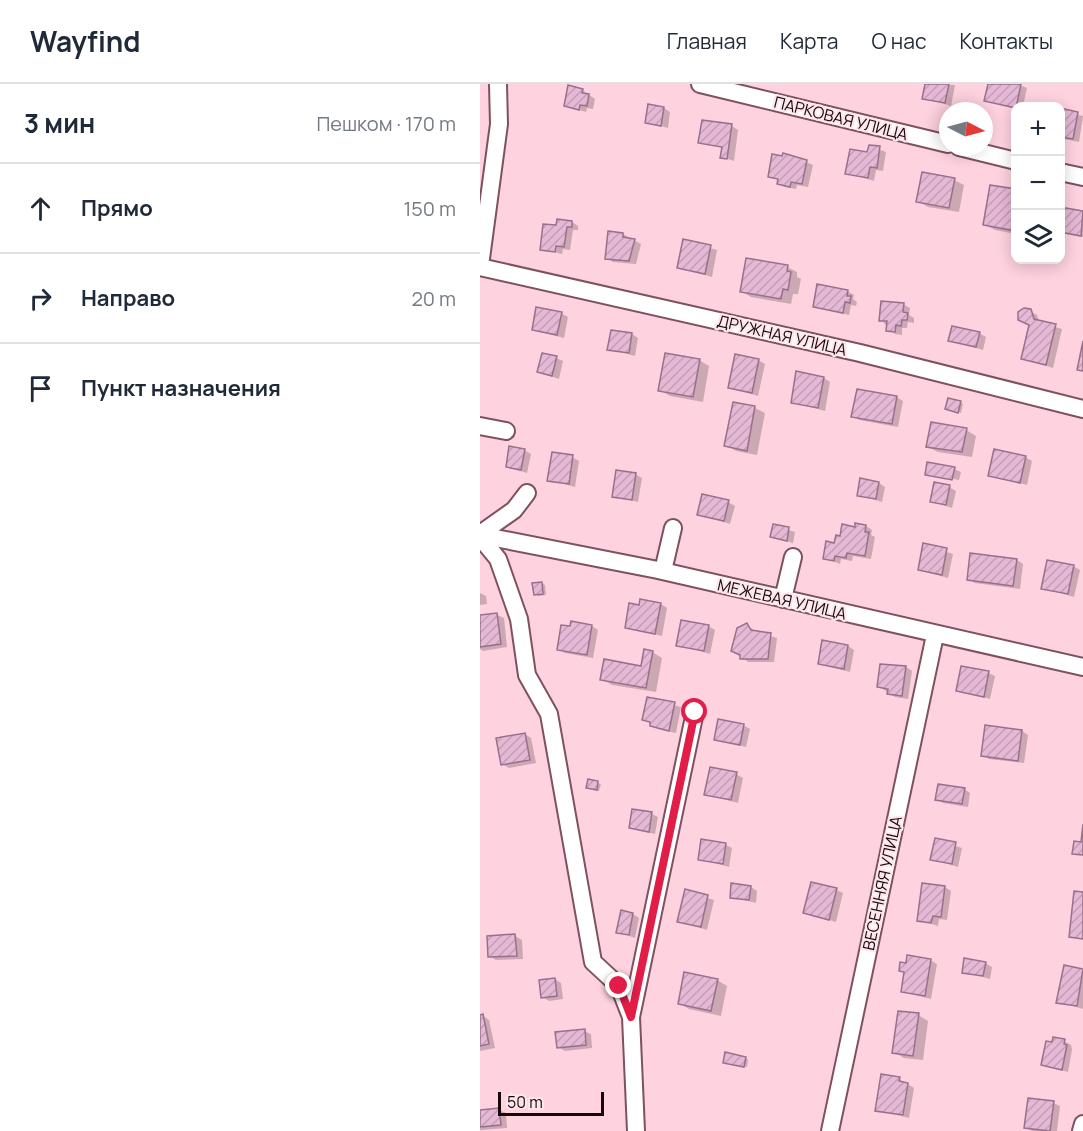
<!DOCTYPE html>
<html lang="ru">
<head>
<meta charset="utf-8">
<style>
	body { margin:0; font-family:Manrope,sans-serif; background:#f2f2f3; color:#1f2937 }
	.controls { position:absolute; right:18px; top:18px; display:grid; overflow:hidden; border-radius:12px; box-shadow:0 3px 15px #0003 }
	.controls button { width:54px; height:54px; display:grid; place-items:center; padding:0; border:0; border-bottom:2px solid #e0e1e3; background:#fff; color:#1f2937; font:30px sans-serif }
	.compass { position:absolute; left:459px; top:18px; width:54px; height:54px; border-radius:50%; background:#fff; box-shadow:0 3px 15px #0003; rotate:96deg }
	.scale { position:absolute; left:18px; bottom:15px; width:106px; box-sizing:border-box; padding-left:6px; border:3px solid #18070d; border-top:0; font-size:16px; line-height:21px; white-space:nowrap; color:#18070d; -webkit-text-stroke:4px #fde6ec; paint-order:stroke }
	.stop { position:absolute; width:18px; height:18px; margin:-14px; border:4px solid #e11d48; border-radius:50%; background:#fff }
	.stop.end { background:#e11d48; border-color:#fff; box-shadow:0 2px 6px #0008 }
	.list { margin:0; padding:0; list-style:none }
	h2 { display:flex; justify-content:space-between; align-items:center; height:78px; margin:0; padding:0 24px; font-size:26px }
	h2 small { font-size:20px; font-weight:400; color:#747a83 }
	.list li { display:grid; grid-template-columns:39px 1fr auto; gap:18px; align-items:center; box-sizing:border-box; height:90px; padding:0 24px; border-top:2px solid #e0e1e3 }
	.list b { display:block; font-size:22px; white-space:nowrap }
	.list em { font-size:20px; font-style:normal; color:#747a83 }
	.icon { flex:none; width:33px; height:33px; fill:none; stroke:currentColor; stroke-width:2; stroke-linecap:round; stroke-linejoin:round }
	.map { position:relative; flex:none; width:603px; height:1047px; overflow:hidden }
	header { display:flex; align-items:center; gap:36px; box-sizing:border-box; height:84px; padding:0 30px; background:#fff; border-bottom:2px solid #e0e1e3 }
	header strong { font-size:28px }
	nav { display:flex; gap:33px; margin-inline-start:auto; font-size:21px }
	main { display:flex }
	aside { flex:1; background:#fff }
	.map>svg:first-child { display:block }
</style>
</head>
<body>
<header>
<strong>Wayfind</strong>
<nav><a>Главная</a><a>Карта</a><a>О нас</a><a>Контакты</a></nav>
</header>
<main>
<aside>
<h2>3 мин<small>Пешком · 170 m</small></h2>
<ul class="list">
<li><svg class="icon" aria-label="ahead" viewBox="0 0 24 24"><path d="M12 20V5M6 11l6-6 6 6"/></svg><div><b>Прямо</b></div><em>150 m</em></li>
<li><svg class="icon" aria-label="right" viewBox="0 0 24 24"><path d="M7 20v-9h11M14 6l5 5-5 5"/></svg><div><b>Направо</b></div><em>20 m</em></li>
<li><svg class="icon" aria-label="arrive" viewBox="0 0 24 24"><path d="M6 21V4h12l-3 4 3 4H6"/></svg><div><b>Пункт назначения</b></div></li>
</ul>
</aside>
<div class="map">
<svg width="603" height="1047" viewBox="0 0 603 1047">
	<defs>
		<pattern id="building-hatch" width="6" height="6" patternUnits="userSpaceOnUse" patternTransform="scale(1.5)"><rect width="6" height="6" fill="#e5b8d5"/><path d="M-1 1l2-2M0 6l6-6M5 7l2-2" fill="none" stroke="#c49db6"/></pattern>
	</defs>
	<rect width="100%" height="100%" fill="#fed2df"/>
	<path fill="#0003" d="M447,0L475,1L471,22L444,14Z
		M509,0H537L547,4L543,22H536V25L506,16Z
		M102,6L115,15L113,25L107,24L106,28L85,22Z
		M184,24L190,28L188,44L166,38Z
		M580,26L603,32L599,58L580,54Z
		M223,37L252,42L258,46L254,77L242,73L243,64L220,58Z
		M390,62L406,68L403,87L396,86L394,97L367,89L389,69Z
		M326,78L333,81L328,103L317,101L316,105L305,103L299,99V96L289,92Z
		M474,96L484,101L479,128L448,123L438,117Z
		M536,107V150L515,146L505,141Z
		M580,125L603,129V153L580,149Z
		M92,138L98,142V146H93L90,166L83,165L82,170L61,165L77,143Z
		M143,150L161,160L156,180L133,178L127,174Z
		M205,157L237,166L232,193L199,184Z
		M307,183L317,188V193L321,195L318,210H313L311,220L271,213L261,207Z
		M367,207L374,211L373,215L377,218L376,222L371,221L369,231L334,223Z
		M423,220L430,224L429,231L434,234V239L428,238L427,244H422V251L415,250L401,236Z
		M550,227L557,231L559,238L582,245L573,284L542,274L550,241Z
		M81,229L88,233L84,254L53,246Z
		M499,249L506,253L503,266L470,256Z
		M152,250L158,254L155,272L129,265Z
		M76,274L83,277L79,295L59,288Z
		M219,276L229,282L223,318L190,312L180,306Z
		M278,276L285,280L278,312L249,303Z
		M344,294L350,298L345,327L312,318Z
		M416,313L423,317L418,343L379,336L373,332Z
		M481,319L483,320L481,329L469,326Z
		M275,324L285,329L277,371L256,367L246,361Z
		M486,346L496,352L492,373L458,368L448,363Z
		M44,366L51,370L47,389L27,383Z
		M92,373L99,377L95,403L69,396Z
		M545,373L552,377L547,401L510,391Z
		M474,385L481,388L479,396L447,390Z
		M155,390L162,394L158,418L134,412Z
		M399,399L405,403L402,418L378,411Z
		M469,403L476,407L472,424L451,417Z
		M248,418L255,422L250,440L219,430Z
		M294,442L315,448L313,459L292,453Z
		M363,442H386L392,446L391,451L395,453L391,475L373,472L372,477L361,475L360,480L345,474L361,454Z
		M444,461L473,470L468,494L439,486Z
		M537,476L543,480L540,505L495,499L488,495Z
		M593,482L600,486L594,513L563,504Z
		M62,499L65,501L66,511L58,512L55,510Z
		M0,509L6,512L7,520L0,521Z
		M181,520L187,524L182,552L146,543L160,523Z
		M17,531L24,534L27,563L3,567L0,565V533Z
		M267,541L276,548L297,554L294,578H268L255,569L252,565Z
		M112,542L118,546L113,574L85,569L78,565Z
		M228,542L235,546L230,570L198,561Z
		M368,562L374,566L370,588L339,580Z
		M172,568L182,574L176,608L132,601L122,595L163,583Z
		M401,582L426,583L432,587L428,615L415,613L398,602Z
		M508,589L515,592L510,615L478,606Z
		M168,614L201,623L196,649L178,645L164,635Z
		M263,641L270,645L266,663L236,655Z
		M506,642L542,647L548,651L544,679L509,675L503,671Z
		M45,650L51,654L56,679L29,684L22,680Z
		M256,690L263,694L258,719L226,710Z
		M109,697L121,700L119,707L111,705Z
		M484,705L490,709L488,723L463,719L457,715Z
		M172,730L178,733L175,750L150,744Z
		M456,756L482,764L478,783L452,775Z
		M246,761L252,764L249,783L220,775Z
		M271,803L277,807L276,819L251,813Z
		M465,803L471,807L467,836L459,835L458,842L438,836Z
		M356,806L363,809L356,838L325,829Z
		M206,807L234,816L227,846L199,837Z
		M153,830L159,834L155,854L138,848Z
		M35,852L42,856L43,875L16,876L9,872Z
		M450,876L457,880L451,915L422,908L425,889L421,886L427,881Z
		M505,879L512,883L510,895L484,888Z
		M585,883L603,886V925L578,918Z
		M75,895L81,899L83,915L69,917L62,913Z
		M237,896L247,902L241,932L209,925L199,919Z
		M438,931L448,937L443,976L424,974L414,968Z
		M3,932L9,936L15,964L0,967V933Z
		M104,947L111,950L112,964L85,967L78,963Z
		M584,957L591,961L592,966L588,988L562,981L574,960Z
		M266,974L268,976L267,983L247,979Z
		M419,995L434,1004L429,1034L397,1026Z
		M573,1019L580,1022L577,1047H552L546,1043Z
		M19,1026L26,1029L27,1044L0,1046V1027Z"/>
	<path fill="url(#building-hatch)" stroke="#99708b" stroke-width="1.5" d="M445,0H469L465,19L442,15Z
		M508,0H541L536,24L504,17Z
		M88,1L103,5L102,9L109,10L107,22L100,21L99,26L84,22Z
		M168,20L184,23L181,42L165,39Z
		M580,24L598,28L593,55L580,53Z
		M222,36L252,40L247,75L240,74L242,63L218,59Z
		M389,61L400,62L397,84L390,83L388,94L365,90L370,65L387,68Z
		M303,69L327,76L322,100L311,98L310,103L297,100L298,95L288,93L292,70L302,72Z
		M442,88L475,94L469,124L436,118Z
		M510,101L536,105V147L503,141Z
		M580,123L603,127L601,152L580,148Z
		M77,135L92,137V143H87L84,163L76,162L75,168L60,166L63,140L76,141Z
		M128,147L143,149V153L155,155L149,177L125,175Z
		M203,155L231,161L225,190L197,184Z
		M266,174L308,181L307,187L311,188L308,206L303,205L301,215L260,208Z
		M337,200L368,206L367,212H371L370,219L365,218L363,229L333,223Z
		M401,217L424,219L423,228L428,229L427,236H422L421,242L416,241L415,248L406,247L407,237H399Z
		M56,223L82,228L77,251L52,246Z
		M544,224L551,225L554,235L576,240L566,281L541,275L549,241L538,236V228Z
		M472,242L500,248L496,263L468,257Z
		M131,246L152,249L149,269L127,266Z
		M603,257V287L597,286Z
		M62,269L77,272L72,292L57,288Z
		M185,269L220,275L213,313L178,307Z
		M255,270L279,275L272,309L248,304Z
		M316,287L344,293L338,324L311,319Z
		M377,305L417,312L412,340L371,333Z
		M468,314L481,317L478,329L465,325Z
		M253,318L275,322L267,367L244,362Z
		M451,338L487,344L482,368L446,363Z
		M29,362L45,365L41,386L26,383Z
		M514,365L546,372L540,399L508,392Z
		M72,368L93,371L89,400L67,397Z
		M447,378L475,383L472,396L445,391Z
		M136,386L156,389L152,416L132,413Z
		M380,394L399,398L396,415L377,412Z
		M454,398L470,401L466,421L450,418Z
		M222,410L249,416L244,437L217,431Z
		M375,439L386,441L385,448H389L385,472L367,469L366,474L355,472L354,477L343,475L346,457L354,459L356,451L360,452L362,440L375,443Z
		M293,440L309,443L307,457L290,453Z
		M443,459L467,464L462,491L438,486Z
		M490,469L537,475L533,502L487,496Z
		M567,476L594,481L588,510L561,505Z
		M62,498L63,510L54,511L52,499Z
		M160,515L181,519L175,550L145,544L149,519L159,521Z
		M17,529L21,560L0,563V531Z
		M201,536L229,541L224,567L196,562Z
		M91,537L112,541L107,571L77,566L81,541L90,542Z
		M267,539L271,546L291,549L288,575H260V571L251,567L257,544Z
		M342,556L368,561L364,585L338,580Z
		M164,565L173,567L166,604L120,596L124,575L161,582Z
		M400,580L426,582L422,612L407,610L408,605L397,603Z
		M481,582L509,587L504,613L476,607Z
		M167,613L195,618L189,647L170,642V638L162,636Z
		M238,635L264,640L260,661L234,656Z
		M505,641L542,646L538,677L501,672Z
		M45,649L50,676L21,681L16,654Z
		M230,683L257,688L251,716L224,711Z
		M108,695L118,697L117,706L106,704Z
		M458,700L485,704L482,720L455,716Z
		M152,725L172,728L169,748L149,744Z
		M603,740V771L592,770L594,757L601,758Z
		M455,754L476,758L472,780L450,776Z
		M221,755L246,759L243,780L218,776Z
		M331,798L357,804L349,836L323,829Z
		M251,799L271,802L269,816L250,814Z
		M442,799L465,802L461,833L453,832L451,839L437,837Z
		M205,805L228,811L221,843L197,838Z
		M594,807L603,808V855L589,853Z
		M141,826L153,829L149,851L136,849Z
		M35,850L37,872L8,873L7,852Z
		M427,871L451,875L445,912L421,908L424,888L419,887L420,878L426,879Z
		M484,874L506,878L503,892L482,889Z
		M584,881L603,885L597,922L576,919Z
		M204,888L238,895L231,927L198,920Z
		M75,894L77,912L61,914L59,896Z
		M418,927L439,929L433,972L412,969Z
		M3,930L9,960L0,962V931Z
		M105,945L106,961L77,964L75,948Z
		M573,953L585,955L584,960L587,961L582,986L561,981L566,957L572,958Z
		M245,968L266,973L264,983L243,979Z
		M401,990L420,993L419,997L428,999L423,1031L395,1027Z
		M548,1014L574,1017L570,1047L544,1044Z
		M19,1024L21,1041L0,1043V1026Z"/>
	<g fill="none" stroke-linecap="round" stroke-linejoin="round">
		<g stroke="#7e515f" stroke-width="20">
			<path id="minor" d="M220,0L468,60
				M479,63L536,77
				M580,88L603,93
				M0,182L19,40L18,0
				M0,183L380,269L603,325
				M0,342L26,347
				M0,450L34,426L47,409
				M0,451L178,486L603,583
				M0,453L18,475L39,535L47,591L69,630L113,878L139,902L151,933L156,1047
				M183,487L193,444
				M303,515L313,473
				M151,933L215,628
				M350,1047L455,551
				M601,1047L603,1040"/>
		</g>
		<use href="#minor" stroke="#fff" stroke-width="16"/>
	</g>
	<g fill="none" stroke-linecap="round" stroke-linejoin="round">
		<path stroke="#e11d48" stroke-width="8" d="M139,902L151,933L215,628"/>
	</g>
	<g text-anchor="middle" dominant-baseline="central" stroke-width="4.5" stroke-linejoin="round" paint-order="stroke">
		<g font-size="16" fill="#18070d" stroke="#fde6ec">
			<text transform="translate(361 34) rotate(14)">ПАРКОВАЯ УЛИЦА</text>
			<text transform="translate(302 251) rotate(13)">ДРУЖНАЯ УЛИЦА</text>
			<text transform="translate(302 515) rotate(13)">МЕЖЕВАЯ УЛИЦА</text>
			<text transform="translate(402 799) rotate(-78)">ВЕСЕННЯЯ УЛИЦА</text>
		</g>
	</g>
</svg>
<div class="controls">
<button>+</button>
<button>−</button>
<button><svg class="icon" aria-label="layers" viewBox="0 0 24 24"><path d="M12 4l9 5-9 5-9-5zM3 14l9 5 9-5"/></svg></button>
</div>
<svg class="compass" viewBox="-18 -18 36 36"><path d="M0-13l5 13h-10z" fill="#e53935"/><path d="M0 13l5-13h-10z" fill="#747a83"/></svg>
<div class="scale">50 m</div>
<div class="stop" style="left:215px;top:628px"></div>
<div class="stop end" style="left:139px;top:902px"></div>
</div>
</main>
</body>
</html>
